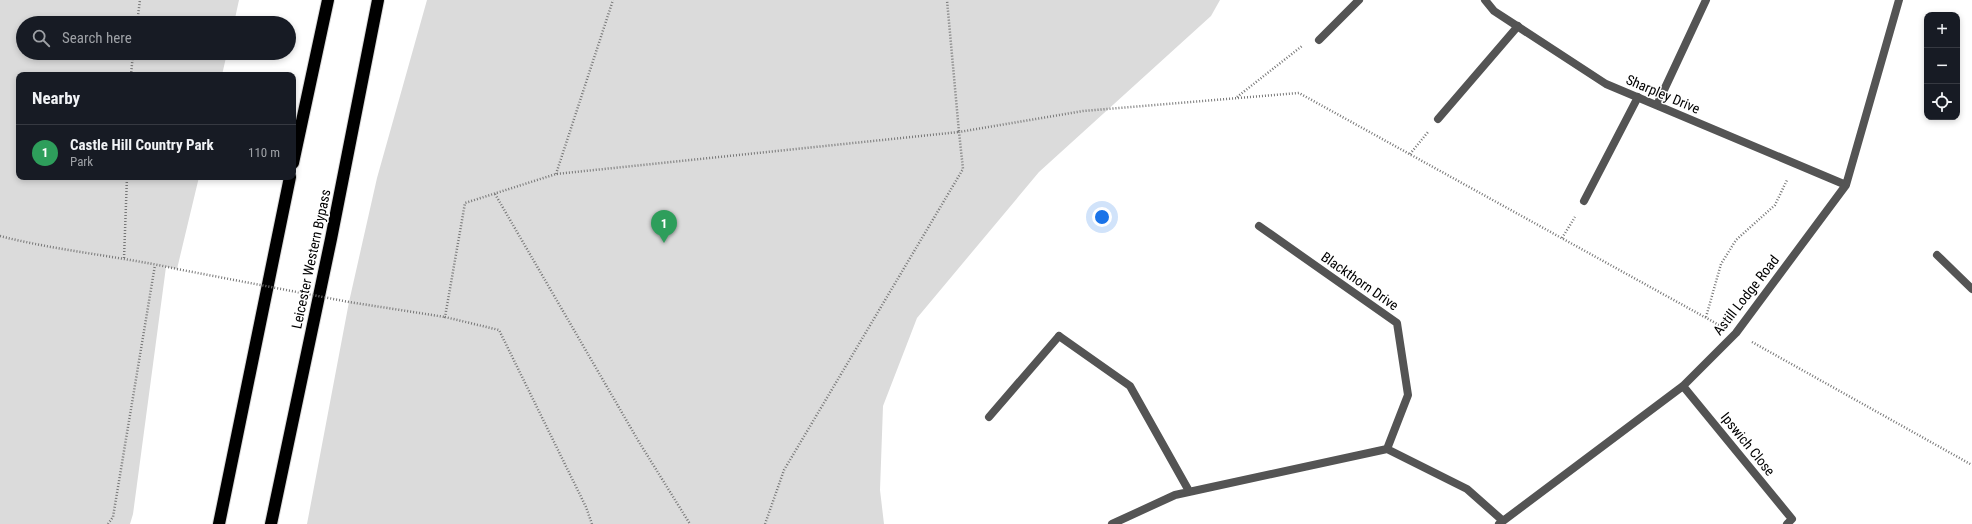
<!DOCTYPE html>
<html lang="en">
<head>
<meta charset="utf-8">
<style>
	body { margin:0; font-family:"Roboto Condensed",sans-serif; background:#20242c; color:#f1f3f6 }
	.controls { position:absolute; right:12px; top:12px; display:grid; overflow:hidden; border-radius:8px; box-shadow:0 2px 6px #0003 }
	.controls button { width:36px; height:36px; display:grid; place-items:center; padding:0; border:0; border-bottom:1px solid #363941; background:#171b24; color:#f1f3f6; font:20px sans-serif }
	.you { position:absolute; left:1102px; top:217px; width:14px; height:14px; margin:-10px; border:3px solid #fff; border-radius:50%; background:#1a73e8; box-shadow:0 0 0 6px #1a73e833 }
	.badge { display:grid; place-items:center; width:26px; height:26px; border-radius:50%; background:#0b8043; color:#fff; font-size:13px; font-weight:700 }
	.pin { position:absolute; translate:-50% -33px; filter:drop-shadow(0 1px 2px #0008) }
	.pin::after { content:''; position:absolute; top:21px; width:14px; height:12px; background:inherit; clip-path:polygon(0 0,100% 0,50% 100%) }
	.list { margin:0; padding:0; list-style:none }
	h2 { display:flex; justify-content:space-between; align-items:center; height:52px; margin:0; padding:0 16px; font-size:17px }
	h2 small { font-size:13px; font-weight:400; color:#9ea1a6 }
	.list li { display:grid; grid-template-columns:26px 1fr auto; gap:12px; align-items:center; box-sizing:border-box; height:56px; padding:0 16px; border-top:1px solid #363941 }
	.list b { display:block; font-size:15px; white-space:nowrap }
	.list p { margin:0; font-size:13px; white-space:nowrap; color:#9ea1a6 }
	.list em { font-size:13px; font-style:normal; color:#9ea1a6 }
	.icon { flex:none; width:22px; height:22px; fill:none; stroke:currentColor; stroke-width:2; stroke-linecap:round; stroke-linejoin:round }
	.map { position:relative; flex:none; width:1972px; height:524px; overflow:hidden }
	.search { position:absolute; background:#171b24; box-shadow:0 2px 6px #0003; left:16px; top:16px; width:280px; height:44px; display:flex; align-items:center; gap:10px; box-sizing:border-box; padding:0 14px; border-radius:22px; color:#9ea1a6; font-size:15px }
	.panel { position:absolute; background:#171b24; box-shadow:0 2px 6px #0003; left:16px; top:72px; width:280px; height:108px; border-radius:8px }
	.map>svg:first-child { display:block }
</style>
</head>
<body>
<div class="map">
<svg width="1972" height="524" viewBox="0 0 1972 524">
	<rect width="100%" height="100%" fill="#fff"/>
	<path fill="#dbdbdb" d="M0,0H239L234,23H23V53H227L222,75H19V177H199L177,269L166,267L133,514L130,524H0Z
		M427,0H1220L1211,16L1039,172L917,318L883,406L880,490L884,524H307L349,302L377,178Z"/>
	<g fill="none" stroke-linecap="round" stroke-linejoin="round">
		<g stroke="#dbdbdb" stroke-width="14">
			<path id="highway" d="M293,163L328,0
				M219,524L290,177
				M271,524L331,239L378,0"/>
		</g>
		<path stroke="#767676" stroke-width="2.5" stroke-dasharray="1 2" stroke-linecap="butt" d="M137,23L140,0
			M131,75L133,53
			M1237,97L1302,46
			M1410,154L1428,132
			M556,174L613,0
			M495,194L639,442L690,524
			M0,236C58,251 119,256 177,269
			M1562,238L1575,217
			M124,258L127,177
			M1706,317L1721,264L1736,240L1775,205L1787,180
			M1752,342L1972,465
			M108,524L113,517L155,265
			M592,524L586,507L499,330L445,317L465,203L556,174L959,132L947,0
			M765,524L784,470L963,169L959,132L1083,111L1299,93L1719,325"/>
		<path stroke="#545454" stroke-width="8" d="M1438,119L1518,26
			M1584,201L1638,97
			M989,417L1059,336"/>
		<path stroke="#545454" stroke-width="8" d="M1485,0L1494,11L1606,84L1846,185
			M1319,40L1359,0
			M1657,105L1706,0
			M1259,226L1397,323L1408,395L1387,449
			M1937,255L1972,289
			M1059,336L1130,386L1189,491
			M1683,386L1792,519L1787,524
			M1112,524L1175,495L1387,449L1467,489L1502,520
			M1499,524L1683,386L1736,333L1846,185L1899,0"/>
		<use href="#highway" stroke="#000" stroke-width="12"/>
		<path stroke="#767676" stroke-width="2.5" stroke-dasharray="1 2" stroke-linecap="butt" d="M177,269L349,302L445,317"/>
	</g>
	<g text-anchor="middle" dominant-baseline="central" stroke-width="3" stroke-linejoin="round" paint-order="stroke">
		<g font-size="14" fill="#000" stroke="#fff">
			<text transform="translate(1663 94) rotate(23)">Sharpley Drive</text>
			<text transform="translate(311 259) rotate(-78)">Leicester Western Bypass</text>
			<text transform="translate(1360 281) rotate(35)">Blackthorn Drive</text>
			<text transform="translate(1746 295) rotate(-52)">Astill Lodge Road</text>
			<text transform="translate(1748 444) rotate(51)">Ipswich Close</text>
		</g>
	</g>
</svg>
<div class="controls">
<button>+</button>
<button>−</button>
<button><svg class="icon" aria-label="locate" viewBox="0 0 24 24"><circle cx="12" cy="12" r="6"/><path d="M12 2v4M12 18v4M2 12h4M18 12h4"/></svg></button>
</div>
<div class="you"></div>
<div class="pin badge" style="left:664px;top:243px;background:#2e9e5b">1</div>
<div class="search"><svg class="icon" aria-label="search" viewBox="0 0 24 24"><circle cx="10" cy="10" r="6"/><path d="M15 15l6 6"/></svg>Search here</div>
<section class="panel">
<h2>Nearby<small></small></h2>
<ul class="list">
<li><span class="badge" style="background:#2e9e5b">1</span><div><b>Castle Hill Country Park</b><p>Park</p></div><em>110 m</em></li>
</ul>
</section>
</div>
</body>
</html>
